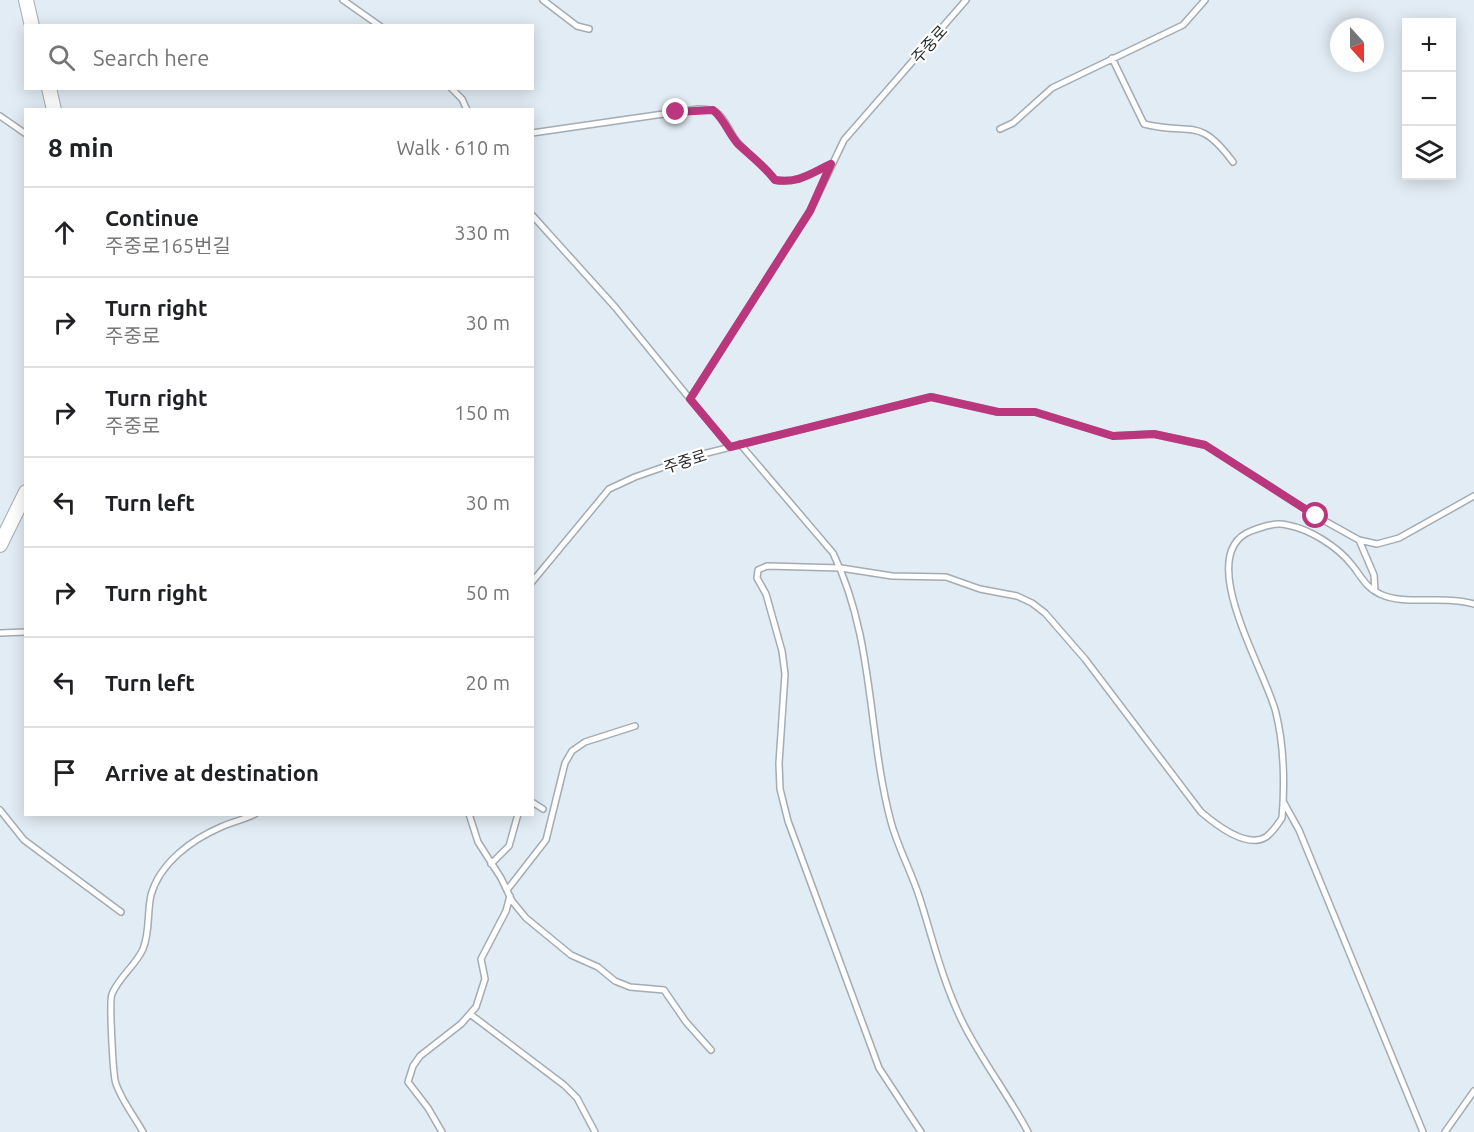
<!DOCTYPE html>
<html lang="en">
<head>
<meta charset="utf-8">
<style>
	body { margin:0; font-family:Ubuntu,"Noto Sans KR",sans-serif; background:#f6f6f6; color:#202124 }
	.controls { position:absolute; right:18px; top:18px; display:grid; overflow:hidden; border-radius:0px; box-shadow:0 3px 15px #0003 }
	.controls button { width:54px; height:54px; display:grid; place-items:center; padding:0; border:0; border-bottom:2px solid #e0e0e0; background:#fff; color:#202124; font:30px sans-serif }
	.compass { position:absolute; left:1330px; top:18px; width:54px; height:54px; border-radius:50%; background:#fff; box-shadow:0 3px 15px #0003; rotate:159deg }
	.stop { position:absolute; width:18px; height:18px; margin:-14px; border:4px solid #bb377d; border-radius:50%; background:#fff }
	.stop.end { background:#bb377d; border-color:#fff; box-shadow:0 2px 6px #0008 }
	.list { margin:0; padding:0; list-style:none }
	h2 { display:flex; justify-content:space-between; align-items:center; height:78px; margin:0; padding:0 24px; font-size:26px }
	h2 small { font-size:20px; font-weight:400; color:#757577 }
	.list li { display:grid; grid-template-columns:39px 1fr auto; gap:18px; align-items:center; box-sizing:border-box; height:90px; padding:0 24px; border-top:2px solid #e0e0e0 }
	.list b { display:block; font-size:22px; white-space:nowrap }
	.list p { margin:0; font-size:20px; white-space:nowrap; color:#757577 }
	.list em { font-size:20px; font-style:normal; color:#757577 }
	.icon { flex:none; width:33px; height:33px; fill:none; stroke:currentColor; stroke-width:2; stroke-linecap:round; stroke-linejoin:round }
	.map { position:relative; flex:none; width:1474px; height:1132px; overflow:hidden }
	.search { position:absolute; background:#fff; box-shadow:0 3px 15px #0003; left:24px; top:24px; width:510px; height:66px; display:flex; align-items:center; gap:15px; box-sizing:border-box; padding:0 21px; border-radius:0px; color:#757577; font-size:22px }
	.panel { position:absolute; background:#fff; box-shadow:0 3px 15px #0003; left:24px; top:108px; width:510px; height:708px; border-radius:0px }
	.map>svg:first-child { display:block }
</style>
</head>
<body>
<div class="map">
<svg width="1474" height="1132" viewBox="0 0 1474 1132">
	<rect width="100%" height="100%" fill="#e2ecf4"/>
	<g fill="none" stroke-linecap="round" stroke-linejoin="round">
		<g stroke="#a3acb3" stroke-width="8">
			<path id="service" d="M343,0L380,26
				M543,0L577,26L589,29
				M1112,58L1144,124C1192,136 1198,115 1233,162
				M451,88L462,99L467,110
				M0,116L26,134
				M1000,129L1013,123L1052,88L1183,25L1205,0
				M532,133L698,109C704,109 711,109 716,112C727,120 729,133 738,143C750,156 764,165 775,180C798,184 811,173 831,164
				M532,215L615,307L690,399
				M740,444L833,553C875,640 867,732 891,822C898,848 912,873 920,899C933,940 943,983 963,1023C982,1061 1008,1094 1028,1132
				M730,447L690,399L810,211L844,140L966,0
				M1359,540L1374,575L1375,591
				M532,582L609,489L635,477L695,456L931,397L998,412H1035L1113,436L1154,434L1205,445L1316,516L1359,540L1377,544L1399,538L1474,496
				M0,633L26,632
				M532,802L543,809
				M1284,803L1299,830L1423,1132
				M0,810L24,840L121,912
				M469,814L478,842L501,878L512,901L526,918L571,955L598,967L615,981L630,987L664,990L686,1022L711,1050
				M491,864L509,846L518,814
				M507,890L546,840L565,763L572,751L585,742L635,726
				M470,1014L564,1085L577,1098L595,1132
				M143,1132C134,1116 122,1101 116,1084C113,1077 109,1000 112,994C119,977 136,965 143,949C150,932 147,913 151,895C160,863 191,840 221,827C232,822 243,820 255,814
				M442,1132L428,1108L408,1082L413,1066L420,1056L461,1024L476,1007L485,979L481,959L506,911L510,896
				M921,1132L879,1068L788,821L780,789L779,763L785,674L782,651L766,594L757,578L758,570L767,566L841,568L892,576L946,577L980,589L1017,596L1032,603L1045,613L1085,659L1201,812C1215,824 1247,849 1266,837C1273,832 1278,824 1282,818C1285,785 1284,745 1276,713C1267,673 1192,554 1251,531C1262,527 1275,522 1287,525C1310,529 1338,547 1352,565C1361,576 1366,588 1380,594C1404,606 1444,595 1474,604
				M1445,1132L1474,1091"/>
		</g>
		<g stroke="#a3acb3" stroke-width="16">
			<path id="tertiary" d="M26,0L32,26
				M49,88L54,110
				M0,545L26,492"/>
		</g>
		<use href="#service" stroke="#fff" stroke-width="5"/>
		<use href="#tertiary" stroke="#fff" stroke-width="14"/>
	</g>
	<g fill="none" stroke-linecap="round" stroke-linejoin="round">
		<path stroke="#bb377d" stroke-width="8" d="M676,112L713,110C725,120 728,133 738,144C751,156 764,166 775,180C798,184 811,173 831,164L810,211L690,399L730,447L931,397L998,412H1035L1113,436L1154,434L1205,445L1316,516"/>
	</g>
	<g text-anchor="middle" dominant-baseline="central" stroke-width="4.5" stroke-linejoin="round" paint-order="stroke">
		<g font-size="16" fill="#262a2d" stroke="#fff">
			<text transform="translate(929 44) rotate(-48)">주중로</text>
			<text transform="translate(685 461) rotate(-18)">주중로</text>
		</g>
	</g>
</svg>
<div class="controls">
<button>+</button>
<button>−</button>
<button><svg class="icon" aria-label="layers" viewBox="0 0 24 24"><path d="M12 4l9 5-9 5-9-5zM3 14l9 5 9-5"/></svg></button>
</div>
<svg class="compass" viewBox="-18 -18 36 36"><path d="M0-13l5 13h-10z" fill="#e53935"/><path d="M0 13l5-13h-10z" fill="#757577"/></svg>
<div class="stop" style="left:1316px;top:516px"></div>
<div class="stop end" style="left:676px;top:112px"></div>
<div class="search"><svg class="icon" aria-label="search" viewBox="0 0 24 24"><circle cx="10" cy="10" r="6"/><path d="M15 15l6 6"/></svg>Search here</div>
<section class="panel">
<h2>8 min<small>Walk · 610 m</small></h2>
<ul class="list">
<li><svg class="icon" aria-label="ahead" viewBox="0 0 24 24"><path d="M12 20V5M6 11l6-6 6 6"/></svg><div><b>Continue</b><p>주중로165번길</p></div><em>330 m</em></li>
<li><svg class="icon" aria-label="right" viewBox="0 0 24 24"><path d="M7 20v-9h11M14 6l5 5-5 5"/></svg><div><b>Turn right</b><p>주중로</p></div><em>30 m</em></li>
<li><svg class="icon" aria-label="right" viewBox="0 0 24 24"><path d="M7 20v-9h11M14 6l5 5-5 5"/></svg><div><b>Turn right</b><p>주중로</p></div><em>150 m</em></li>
<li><svg class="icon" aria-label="left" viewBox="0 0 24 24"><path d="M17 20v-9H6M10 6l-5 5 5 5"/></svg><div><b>Turn left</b></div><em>30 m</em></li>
<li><svg class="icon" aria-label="right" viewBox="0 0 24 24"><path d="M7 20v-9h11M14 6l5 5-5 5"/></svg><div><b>Turn right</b></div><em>50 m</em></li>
<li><svg class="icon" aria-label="left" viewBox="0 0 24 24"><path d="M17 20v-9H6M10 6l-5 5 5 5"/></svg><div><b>Turn left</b></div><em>20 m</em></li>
<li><svg class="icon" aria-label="arrive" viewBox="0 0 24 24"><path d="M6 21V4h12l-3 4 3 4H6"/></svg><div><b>Arrive at destination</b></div></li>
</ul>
</section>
</div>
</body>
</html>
